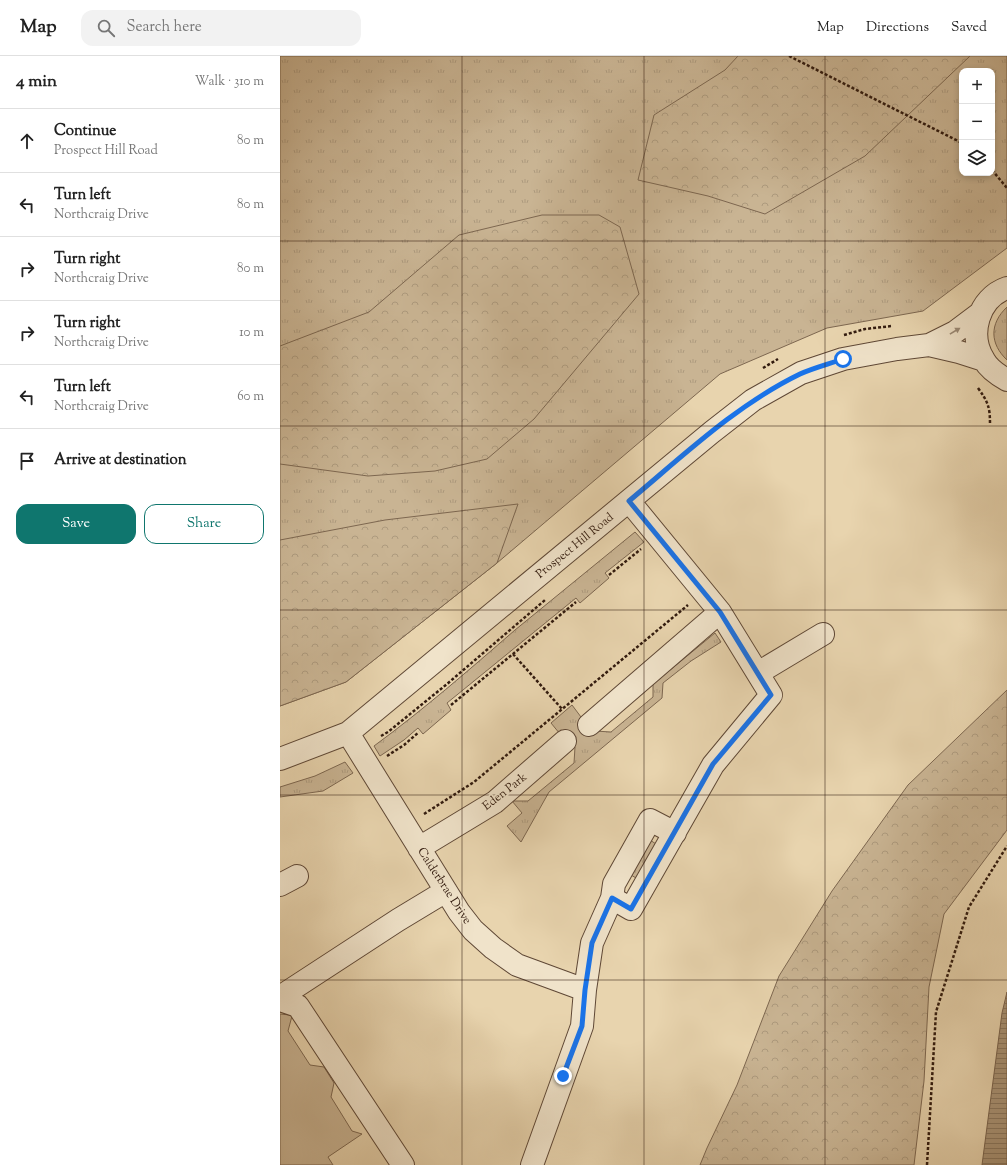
<!DOCTYPE html>
<html lang="en">
<head>
<meta charset="utf-8">
<style>
	body { margin:0; font-family:"Sorts Mill Goudy",serif; background:#f2f2f2; color:#222 }
	.controls { position:absolute; right:12px; top:12px; display:grid; overflow:hidden; border-radius:8px; box-shadow:0 2px 6px #0003 }
	.controls button { width:36px; height:36px; display:grid; place-items:center; padding:0; border:0; border-bottom:1px solid #e0e0e0; background:#fff; color:#222; font:20px sans-serif }
	.stop { position:absolute; width:12px; height:12px; margin:-9px; border:3px solid #1a73e8; border-radius:50%; background:#fff }
	.stop.end { background:#1a73e8; border-color:#fff; box-shadow:0 1px 4px #0008 }
	.list { margin:0; padding:0; list-style:none }
	h2 { display:flex; justify-content:space-between; align-items:center; height:52px; margin:0; padding:0 16px; font-size:17px }
	h2 small { font-size:13px; font-weight:400; color:#767676 }
	.list li { display:grid; grid-template-columns:26px 1fr auto; gap:12px; align-items:center; box-sizing:border-box; height:64px; padding:0 16px; border-top:1px solid #e0e0e0 }
	.list b { display:block; font-size:15px; white-space:nowrap }
	.list p { margin:0; font-size:13px; white-space:nowrap; color:#767676 }
	.list em { font-size:13px; font-style:normal; color:#767676 }
	.actions { display:flex; gap:8px; padding:12px 16px }
	.actions a { flex:1; padding:9px 0; border:1px solid #0f766e; border-radius:12px; text-align:center; font-size:14px; color:#0f766e }
	.actions .main { background:#0f766e; color:#fff }
	.icon { flex:none; width:22px; height:22px; fill:none; stroke:currentColor; stroke-width:2; stroke-linecap:round; stroke-linejoin:round }
	.map { position:relative; flex:none; width:727px; height:1109px; overflow:hidden }
	header { display:flex; align-items:center; gap:24px; box-sizing:border-box; height:56px; padding:0 20px; background:#fff; border-bottom:1px solid #e0e0e0 }
	header strong { font-size:19px }
	nav { display:flex; gap:22px; margin-inline-start:auto; font-size:14px }
	.search { width:280px; height:36px; background:#f2f2f2; display:flex; align-items:center; gap:10px; box-sizing:border-box; padding:0 14px; border-radius:12px; color:#767676; font-size:15px }
	main { display:flex }
	aside { flex:1; background:#fff }
	.map>svg:first-child { display:block }
</style>
</head>
<body>
<header>
<strong>Map</strong>
<div class="search"><svg class="icon" aria-label="search" viewBox="0 0 24 24"><circle cx="10" cy="10" r="6"/><path d="M15 15l6 6"/></svg>Search here</div>
<nav><a>Map</a><a>Directions</a><a>Saved</a></nav>
</header>
<main>
<aside>
<h2>4 min<small>Walk · 310 m</small></h2>
<ul class="list">
<li><svg class="icon" aria-label="ahead" viewBox="0 0 24 24"><path d="M12 20V5M6 11l6-6 6 6"/></svg><div><b>Continue</b><p>Prospect Hill Road</p></div><em>80 m</em></li>
<li><svg class="icon" aria-label="left" viewBox="0 0 24 24"><path d="M17 20v-9H6M10 6l-5 5 5 5"/></svg><div><b>Turn left</b><p>Northcraig Drive</p></div><em>80 m</em></li>
<li><svg class="icon" aria-label="right" viewBox="0 0 24 24"><path d="M7 20v-9h11M14 6l5 5-5 5"/></svg><div><b>Turn right</b><p>Northcraig Drive</p></div><em>80 m</em></li>
<li><svg class="icon" aria-label="right" viewBox="0 0 24 24"><path d="M7 20v-9h11M14 6l5 5-5 5"/></svg><div><b>Turn right</b><p>Northcraig Drive</p></div><em>10 m</em></li>
<li><svg class="icon" aria-label="left" viewBox="0 0 24 24"><path d="M17 20v-9H6M10 6l-5 5 5 5"/></svg><div><b>Turn left</b><p>Northcraig Drive</p></div><em>60 m</em></li>
<li><svg class="icon" aria-label="arrive" viewBox="0 0 24 24"><path d="M6 21V4h12l-3 4 3 4H6"/></svg><div><b>Arrive at destination</b></div></li>
</ul>
<div class="actions"><a class="main">Save</a><a>Share</a></div>
</aside>
<div class="map">
<svg width="727" height="1109" viewBox="0 0 727 1109">
	<defs>
		<pattern id="grass-tufts" width="24" height="20" patternUnits="userSpaceOnUse"><rect width="24" height="20" fill="#c9b493"/><path d="M3 7l-1-3M5 7V3M7 7l1-3M15 17l-1-3M17 17v-4M19 17l1-3" fill="none" stroke="#ad9a7e"/></pattern>
		<pattern id="forest-crowns" width="20" height="18" patternUnits="userSpaceOnUse"><rect width="20" height="18" fill="#c9b493"/><path d="M2 6a3 3 0 1 1 6 0M12 15a3 3 0 1 1 6 0" fill="none" stroke="#ad9a7e"/></pattern>
		<pattern id="water-rules" width="6" height="5" patternUnits="userSpaceOnUse"><rect width="6" height="5" fill="#aa9578"/><path d="M0 2.5h6" fill="none" stroke="#8b7961"/></pattern>
	</defs>
	<rect width="100%" height="100%" fill="#e8d4ae"/>
	<filter id="stains"><feTurbulence type="fractalNoise" baseFrequency=".005" numOctaves="4"/><feColorMatrix values="0 0 0 0 .2 0 0 0 0 .09 0 0 0 0 .02 0 0 0 .5 -.17"/></filter>
	<radialGradient id="worn" r=".72"><stop offset=".6" stop-color="#630" stop-opacity="0"/><stop offset="1" stop-color="#630" stop-opacity=".3"/></radialGradient>
	<path fill="url(#grass-tufts)" stroke="#7d6750" fill-rule="evenodd" d="M0,0H727V192L643,255L547,272L440,318L217,507L66,626L0,650ZM682,15H712V117H682Z
		M727,251V304C710,288 709,268 727,251Z
		M355,476L364,486L325,517L329,522L300,547L296,542L167,647L171,654L143,678L138,672L124,684L100,700L94,690C143,654 189,614 235,574C275,541 315,509 355,476Z
		M435,577L441,586L411,605L383,627L382,642L269,736L241,786L227,770L242,757L232,745H248L294,707L295,691L283,677L280,678L271,667L292,649L301,661L299,663L312,678L315,675L331,676L373,641V628Z
		M65,706L73,717L43,735L0,741V731L35,720Z
		M370,784L376,788L356,822L351,819Z"/>
	<path fill="url(#forest-crowns)" stroke="#7d6750" d="M458,0H690L585,100L485,158L428,140L358,124L374,59L445,14Z
		M262,159H319L340,171L359,238L254,363L207,403L155,415L88,420L0,408V290L89,256L179,179Z
		M238,448L217,507L66,626L0,650V484L105,464Z
		M727,634V774L664,858L649,931L644,1025L634,1109H420L427,1092L457,1029L499,920L552,835L628,729Z"/>
	<path fill="#c9b493" stroke="#7d6750" d="M0,958L10,959L12,960L8,975L30,1009L44,1011L54,1027L51,1041L72,1075L82,1078L48,1101L53,1109H0Z"/>
	<path fill="url(#water-rules)" stroke="#7a644e" d="M727,936V1109H702L722,957Z"/>
	<g fill="none" stroke-linecap="round" stroke-linejoin="round">
		<g stroke="#5f4836" stroke-width="24">
			<path id="minor" d="M727,232C698,242 688,279 704,304C709,313 718,319 727,324
				M649,289L675,276L699,258
				M478,617L543,578
				M309,669L440,556
				M68,677L179,856L193,874L213,892L237,909L305,934
				M0,703L68,677L432,376L473,344L521,317L563,303L617,293L649,289L679,296L704,304
				M139,792L215,746L285,685
				M0,829L17,820
				M332,842L334,828L370,764L395,777
				M0,941L118,864L166,835
				M0,944L18,950L123,1109
				M252,1109L302,970L305,934L312,887L332,842L351,853L433,709L491,639L440,556L349,445"/>
		</g>
		<path stroke="#311a0e" stroke-width="2.5" stroke-dasharray="3 2" stroke-linecap="butt" d="M509,0L682,87
			M712,114L727,132
			M564,279L585,273L612,270
			M483,312L498,303
			M698,332C708,346 710,351 710,368
			M329,519L361,493
			M233,598L282,653
			M171,649L296,546
			M101,680L108,676L167,628L265,544
			M107,700L124,689L139,676
			M144,758L194,726L408,549
			M647,1109L656,956L689,851L727,790"/>
		<use href="#minor" stroke="#f0e3ca" stroke-width="22"/>
	</g>
	<defs><path id="oneway-solid" d="M-6-.8H1V-3.2L6.5 0L1 3.2V.8H-6Z"/></defs>
	<use fill="#9a8975" href="#oneway-solid" transform="translate(675 275) rotate(-31)"/>
	<g fill="none" stroke-linecap="round" stroke-linejoin="round">
		<path stroke="#1a73e8" stroke-width="5" d="M283,1020L302,970L305,934L312,887L332,842L351,853L433,708L491,639L440,556L349,445C403,400 456,349 520,318C533,312 549,308 563,303"/>
	</g>
	<path fill="none" stroke="#311a0e" stroke-width="1" stroke-opacity="0.55" d="M182,0V1109M364,0V1109M545,0V1109M0,185H727M0,370H727M0,554H727M0,739H727M0,924H727"/>
	<g text-anchor="middle" dominant-baseline="central" stroke-width="3.5" stroke-linejoin="round" paint-order="stroke">
		<g font-size="12" fill="#311a0e" stroke="#f0e3ca">
			<text transform="translate(295 490) rotate(-39)">Prospect Hill Road</text>
			<text transform="translate(225 736) rotate(-38)">Eden Park</text>
			<text transform="translate(164 830) rotate(57)">Calderbrae Drive</text>
		</g>
	</g>
	<rect width="100%" height="100%" filter="url(#stains)"/>
	<rect width="100%" height="100%" fill="url(#worn)"/>
</svg>
<div class="controls">
<button>+</button>
<button>−</button>
<button><svg class="icon" aria-label="layers" viewBox="0 0 24 24"><path d="M12 4l9 5-9 5-9-5zM3 14l9 5 9-5"/></svg></button>
</div>
<div class="stop" style="left:563px;top:303px"></div>
<div class="stop end" style="left:283px;top:1020px"></div>
</div>
</main>
</body>
</html>
